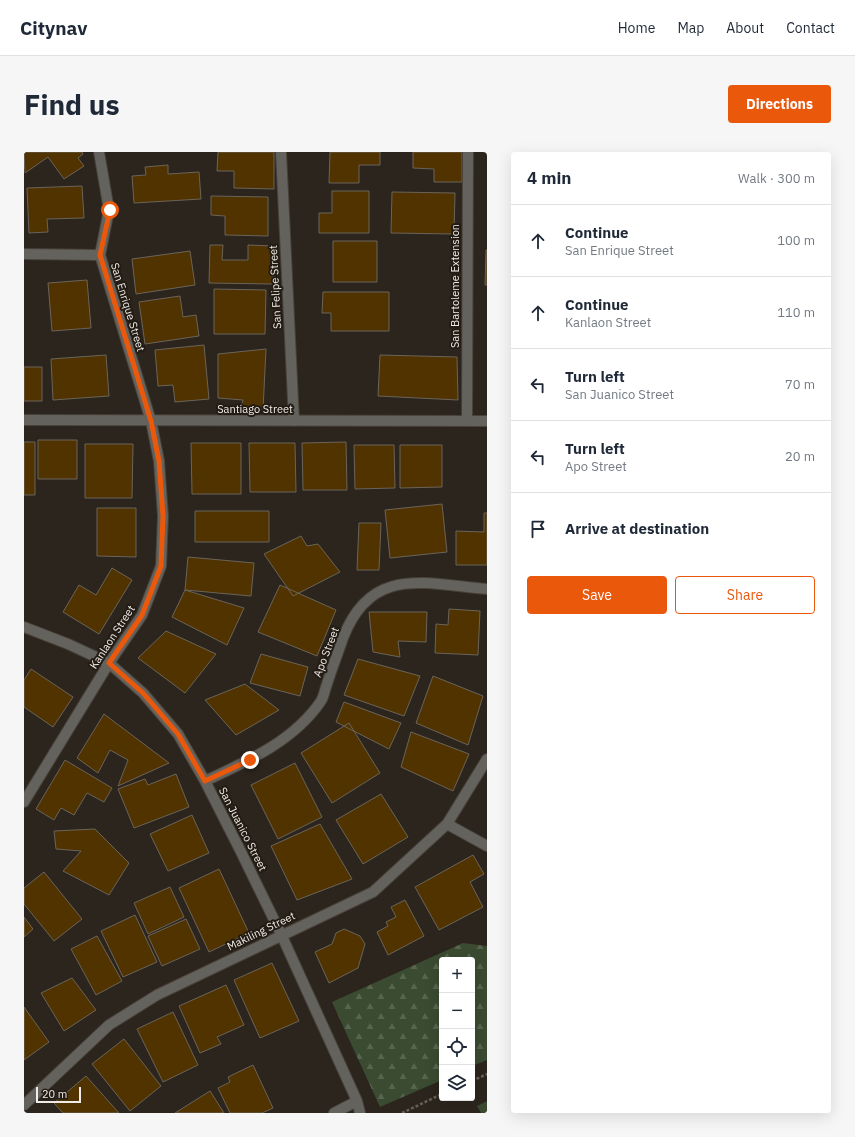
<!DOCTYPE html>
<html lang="en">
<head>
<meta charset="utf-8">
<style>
	body { margin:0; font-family:"IBM Plex Sans",sans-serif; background:#f6f6f7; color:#1f2937 }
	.controls { position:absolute; right:12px; bottom:12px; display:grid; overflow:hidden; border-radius:4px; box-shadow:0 4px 16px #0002 }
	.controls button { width:36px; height:36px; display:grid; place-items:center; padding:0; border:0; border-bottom:1px solid #e0e1e3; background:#fff; color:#1f2937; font:20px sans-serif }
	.scale { position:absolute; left:12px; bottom:10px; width:45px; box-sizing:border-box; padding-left:4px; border:2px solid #f0ebe6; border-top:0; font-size:11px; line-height:14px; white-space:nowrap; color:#f0ebe6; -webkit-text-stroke:3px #221c14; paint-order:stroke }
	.stop { position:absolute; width:12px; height:12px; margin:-9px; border:3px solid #ea580c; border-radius:50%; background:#fff }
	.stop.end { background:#ea580c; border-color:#fff; box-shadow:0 1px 4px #0008 }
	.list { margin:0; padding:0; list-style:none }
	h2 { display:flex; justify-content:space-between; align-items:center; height:52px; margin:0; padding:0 16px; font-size:17px }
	h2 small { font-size:13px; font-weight:400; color:#747a83 }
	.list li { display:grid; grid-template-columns:26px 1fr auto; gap:12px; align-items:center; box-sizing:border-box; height:72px; padding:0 16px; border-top:1px solid #e0e1e3 }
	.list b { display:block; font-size:15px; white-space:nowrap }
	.list p { margin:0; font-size:13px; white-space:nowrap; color:#747a83 }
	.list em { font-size:13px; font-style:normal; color:#747a83 }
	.actions { display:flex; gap:8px; padding:12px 16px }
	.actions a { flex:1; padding:9px 0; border:1px solid #ea580c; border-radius:4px; text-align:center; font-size:14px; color:#ea580c }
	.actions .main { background:#ea580c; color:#fff }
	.icon { flex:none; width:22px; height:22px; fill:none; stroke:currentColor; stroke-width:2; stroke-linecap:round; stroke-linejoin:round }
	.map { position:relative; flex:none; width:463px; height:961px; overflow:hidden; border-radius:4px }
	header { display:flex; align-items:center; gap:24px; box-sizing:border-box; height:56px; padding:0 20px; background:#fff; border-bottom:1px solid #e0e1e3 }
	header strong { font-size:19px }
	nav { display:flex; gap:22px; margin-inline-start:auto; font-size:14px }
	.intro { display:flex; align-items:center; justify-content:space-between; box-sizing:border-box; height:96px; padding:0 24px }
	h1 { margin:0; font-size:28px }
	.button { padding:10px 18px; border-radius:4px; background:#ea580c; color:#fff; font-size:14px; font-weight:700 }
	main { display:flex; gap:24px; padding:0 24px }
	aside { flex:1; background:#fff; border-radius:4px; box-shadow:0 4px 16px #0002 }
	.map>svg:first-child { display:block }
</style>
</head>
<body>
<header>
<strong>Citynav</strong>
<nav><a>Home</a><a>Map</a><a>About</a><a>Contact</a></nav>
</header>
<div class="intro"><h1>Find us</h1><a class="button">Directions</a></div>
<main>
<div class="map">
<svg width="463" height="961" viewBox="0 0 463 961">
	<defs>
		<pattern id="forest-firs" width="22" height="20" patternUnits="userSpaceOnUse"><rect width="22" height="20" fill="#3a4b31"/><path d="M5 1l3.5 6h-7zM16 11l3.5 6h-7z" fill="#57654f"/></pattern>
	</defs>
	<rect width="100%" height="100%" fill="#2c251d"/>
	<path fill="#3a4b31" d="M463,949V961H457L453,954Z"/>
	<path fill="url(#forest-firs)" d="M439,791L463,794V908L448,914V808H418V928L356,955L308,850Z"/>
	<path fill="#513300" stroke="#6b645a" d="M0,0H58L59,2L54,6L60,14L40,27L24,5L1,21Z
		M194,0H250V37L210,36V19H193Z
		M306,0H356V13H335V31H305Z
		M389,0H438V30H410V17L389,16Z
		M144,13V22L175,20L177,47L110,51L108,24L122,23L121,15Z
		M58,34L60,66L23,67L24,80L5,81L3,36Z
		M308,39H345V81H295V61H308Z
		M368,40L431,41L430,82L367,81Z
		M187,44L244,45V84L201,83V64L187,63Z
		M309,89H353V130H309Z
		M186,93H199L198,108H224V93L250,94L249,132L185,131Z
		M462,98H463V133H461Z
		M166,99L171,133L112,142L108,107Z
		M63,128L67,176L28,179L24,131Z
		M190,137L242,138L241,182H190Z
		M299,140H365V179H307V161H298Z
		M156,144L159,165L172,163L175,184L121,192L115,150Z
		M180,193L185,247L151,250L149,233L134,234L131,198Z
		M242,197L239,258L217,255L219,248L194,246V202Z
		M82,203L85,244L29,248L27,207Z
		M356,203L433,205L434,248L354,244Z
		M0,215H18V249H0Z
		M14,288H53V327H14Z
		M0,290H11V343H0Z
		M322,290L323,338H279L278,291Z
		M167,291H217V342H168Z
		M225,291H271L272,340H226Z
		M61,292H109L108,346H61Z
		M330,293H370L371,336L331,337Z
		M376,293H418V335L376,336Z
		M418,352L423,400L366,406L361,358Z
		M73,356H112V405L73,404Z
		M171,359H245V390H171Z
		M460,361H463V413H432V379L460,380Z
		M335,371H357L355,418H333Z
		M277,384L283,394L294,392L316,420L269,444L240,402Z
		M164,405L230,411L227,444L161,438Z
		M88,416L108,428L75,482L39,460L55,433L72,443Z
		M256,433L312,458L293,504L234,480Z
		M161,438L220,456L203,493L148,465Z
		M425,457L456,459L454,503L411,501L412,472L424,473Z
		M345,460H403L402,490L374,489L376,505L349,500Z
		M142,479L192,502L161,541L114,506Z
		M237,502L284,515L276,544L226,531Z
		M334,507L396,524L380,564L320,543Z
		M7,517L49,545L29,575L0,555V528Z
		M409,524L459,544L444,593L392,571Z
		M221,532L255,558L212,583L181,548Z
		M320,550L377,571L365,597L312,570Z
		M80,562L145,611L94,634L104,608L86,598L74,621L53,606Z
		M325,571L356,621L308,651L277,601Z
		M387,580L445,602L429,639L377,615Z
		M41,608L88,636L80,650L63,641L50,663L37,656L30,668L12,657Z
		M271,611L298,665L254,687L227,633Z
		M152,622L165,655L110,676L94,637L121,627L124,633Z
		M357,642L384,685L339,712L312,668Z
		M168,663L185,701L144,719L126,682Z
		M296,672L328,727L273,748L247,694Z
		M71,677L105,711L85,743L39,719L57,699L32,697L30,679Z
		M449,703L460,722L446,730L459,755L415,778L391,735Z
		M195,717L225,781L185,800L155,736Z
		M20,720L58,767L30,789L0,752V736Z
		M146,735L160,765L124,782L110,751Z
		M381,748L400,784L364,803L353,780L364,774L362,770L372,765L367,755Z
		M111,763L133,810L99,825L77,779Z
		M0,765L9,777L0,785Z
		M162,767L176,797L138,814L124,784Z
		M320,777L336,784L341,792L334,816L305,831L291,800L308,792L312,781Z
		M73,784L98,829L72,843L47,797Z
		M248,811L275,869L236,886L210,828Z
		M48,826L72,858L40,879L17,841Z
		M202,833L220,873L193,885L197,892L176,901L155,854Z
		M0,855L25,890L0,908Z
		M149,860L174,913L139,930L113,877Z
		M100,887L137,934L106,959L68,912Z
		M229,913L249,956L238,961H206L194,936L206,930L204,925Z
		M62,924L95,961H39L30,951Z
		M186,939L200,961H151Z"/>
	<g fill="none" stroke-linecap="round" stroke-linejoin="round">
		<g stroke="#474139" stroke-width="12">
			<path id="minor" d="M257,0L270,269
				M0,102L76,103
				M0,268L463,269
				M443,269L444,0
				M0,475L44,492L85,511L119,541L154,582L181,629L217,700L257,782L333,949L336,961
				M181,629C224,609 270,589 297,549C300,544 301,537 303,532C308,516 314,501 319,486C347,413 401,432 463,437
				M0,650L85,511L118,463L137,414L139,364L135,309L127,269L76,103L85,58L75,0
				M423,672L463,694
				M0,953L85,873L133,843L349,740L423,672L463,607
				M310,961L333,949"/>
		</g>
		<path stroke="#676059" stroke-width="2.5" stroke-dasharray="3 2" stroke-linecap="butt" d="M448,929L463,922
			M378,961L418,942"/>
		<use href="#minor" stroke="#64625d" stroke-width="10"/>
	</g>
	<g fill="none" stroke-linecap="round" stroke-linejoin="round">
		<path stroke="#ea580c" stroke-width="5" d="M86,58L76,103L127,269L135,309L139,364L137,414L118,463L85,511L119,541L154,582L181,629L226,608"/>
	</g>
	<g text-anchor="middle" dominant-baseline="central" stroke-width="4" stroke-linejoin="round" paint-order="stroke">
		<g font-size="11" fill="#f0ebe6" stroke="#221c14">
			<text transform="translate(431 134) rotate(-90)">San Bartoleme Extension</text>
			<text transform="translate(251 135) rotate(-93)">San Felipe Street</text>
			<text transform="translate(104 155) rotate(73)">San Enrique Street</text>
			<text x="231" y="257">Santiago Street</text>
			<text transform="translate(88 485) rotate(-57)">Kanlaon Street</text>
			<text transform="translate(302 500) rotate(-69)">Apo Street</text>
			<text transform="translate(219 677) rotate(63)">San Juanico Street</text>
			<text transform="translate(237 779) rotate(-26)">Makiling Street</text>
		</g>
	</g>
</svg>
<div class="controls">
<button>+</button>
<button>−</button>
<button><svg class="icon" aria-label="locate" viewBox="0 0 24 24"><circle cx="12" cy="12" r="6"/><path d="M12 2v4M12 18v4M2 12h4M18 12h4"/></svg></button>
<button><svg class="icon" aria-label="layers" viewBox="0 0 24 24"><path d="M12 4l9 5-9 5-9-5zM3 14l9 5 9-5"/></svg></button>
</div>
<div class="scale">20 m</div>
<div class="stop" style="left:86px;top:58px"></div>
<div class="stop end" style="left:226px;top:608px"></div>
</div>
<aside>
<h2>4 min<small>Walk · 300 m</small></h2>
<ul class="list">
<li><svg class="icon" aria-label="ahead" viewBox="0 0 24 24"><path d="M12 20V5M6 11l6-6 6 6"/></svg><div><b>Continue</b><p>San Enrique Street</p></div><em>100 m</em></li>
<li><svg class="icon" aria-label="ahead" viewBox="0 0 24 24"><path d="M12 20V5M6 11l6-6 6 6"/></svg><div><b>Continue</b><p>Kanlaon Street</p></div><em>110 m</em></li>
<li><svg class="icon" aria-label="left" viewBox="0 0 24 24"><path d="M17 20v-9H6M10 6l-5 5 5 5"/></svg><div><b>Turn left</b><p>San Juanico Street</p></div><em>70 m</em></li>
<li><svg class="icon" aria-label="left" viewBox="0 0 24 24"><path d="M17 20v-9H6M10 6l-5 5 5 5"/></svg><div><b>Turn left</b><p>Apo Street</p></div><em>20 m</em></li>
<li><svg class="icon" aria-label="arrive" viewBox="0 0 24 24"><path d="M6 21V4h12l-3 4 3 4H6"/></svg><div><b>Arrive at destination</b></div></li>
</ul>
<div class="actions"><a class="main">Save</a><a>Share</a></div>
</aside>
</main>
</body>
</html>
